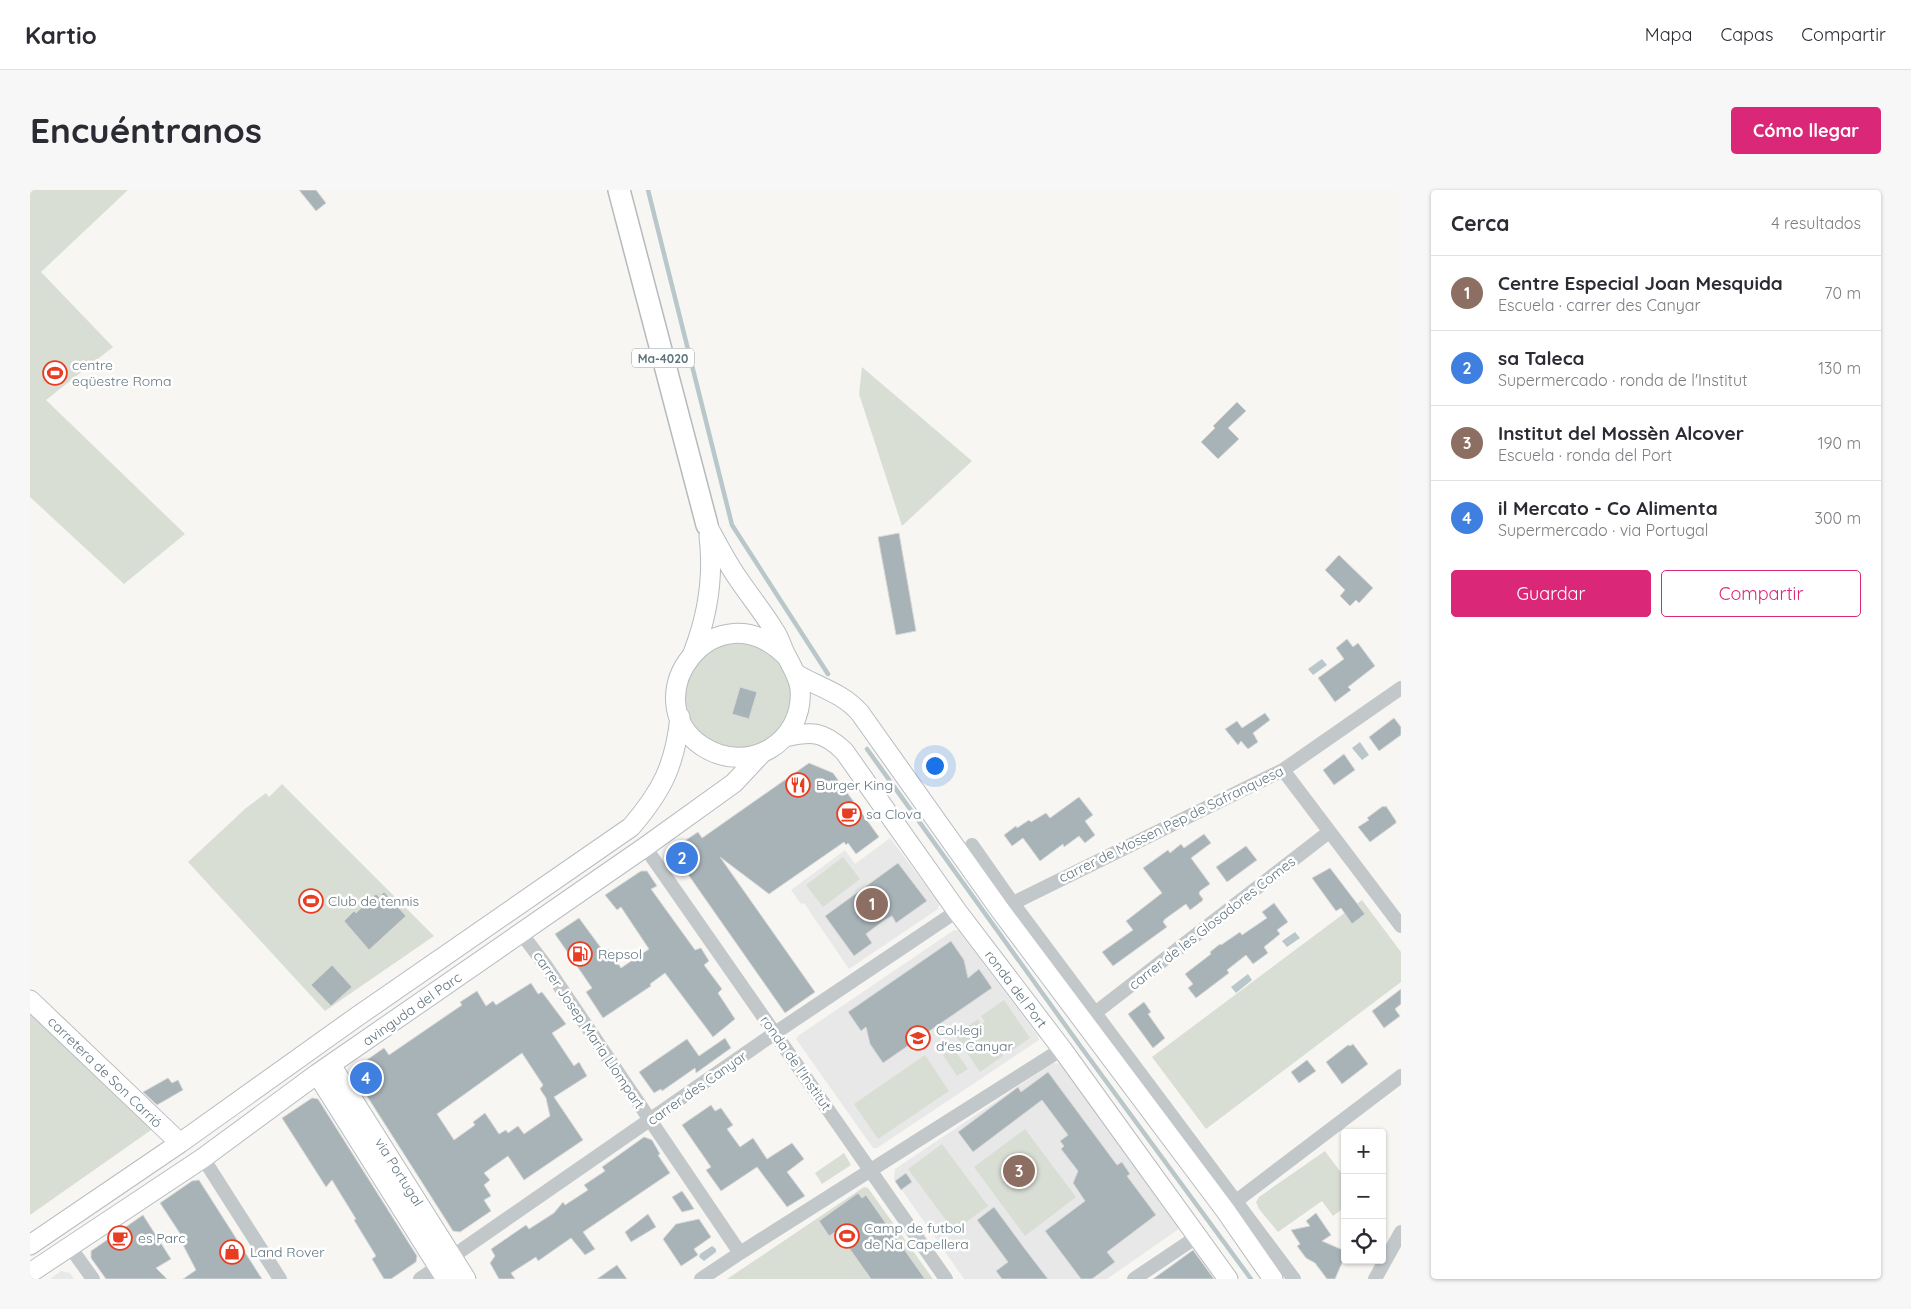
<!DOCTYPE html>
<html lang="es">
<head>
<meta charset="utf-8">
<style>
	body { margin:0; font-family:Quicksand,sans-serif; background:#f7f7f7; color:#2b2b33 }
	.controls { position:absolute; right:15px; bottom:15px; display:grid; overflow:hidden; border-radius:5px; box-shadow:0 1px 4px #0004 }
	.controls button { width:45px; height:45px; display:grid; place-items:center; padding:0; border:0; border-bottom:1px solid #e1e1e2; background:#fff; color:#2b2b33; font:25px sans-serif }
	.you { position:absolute; left:904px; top:575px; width:18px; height:18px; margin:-12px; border:4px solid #fff; border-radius:50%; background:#1a73e8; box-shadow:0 0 0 8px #1a73e833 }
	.badge { display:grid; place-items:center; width:32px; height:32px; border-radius:50%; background:#db2777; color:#fff; font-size:16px; font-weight:700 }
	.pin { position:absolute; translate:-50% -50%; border:2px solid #fff; box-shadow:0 1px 5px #0006 }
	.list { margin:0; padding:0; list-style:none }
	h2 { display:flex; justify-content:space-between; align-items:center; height:65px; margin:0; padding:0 20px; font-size:21px }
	h2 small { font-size:16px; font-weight:400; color:#7c7c81 }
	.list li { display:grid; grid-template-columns:32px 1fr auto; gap:15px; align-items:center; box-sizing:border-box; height:75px; padding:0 20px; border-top:1px solid #e1e1e2 }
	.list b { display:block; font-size:19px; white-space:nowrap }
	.list p { margin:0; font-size:16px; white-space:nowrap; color:#7c7c81 }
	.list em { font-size:16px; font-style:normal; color:#7c7c81 }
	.actions { display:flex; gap:10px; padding:15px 20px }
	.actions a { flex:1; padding:11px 0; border:1px solid #db2777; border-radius:5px; text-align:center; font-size:18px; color:#db2777 }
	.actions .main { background:#db2777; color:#fff }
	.icon { flex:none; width:28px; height:28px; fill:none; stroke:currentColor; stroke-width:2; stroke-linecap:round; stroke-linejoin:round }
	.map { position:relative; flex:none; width:1371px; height:1089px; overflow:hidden; border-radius:5px }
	header { display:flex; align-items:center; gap:30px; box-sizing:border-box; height:70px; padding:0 25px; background:#fff; border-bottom:1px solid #e1e1e2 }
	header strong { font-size:24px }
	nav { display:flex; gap:28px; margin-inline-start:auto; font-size:18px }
	.intro { display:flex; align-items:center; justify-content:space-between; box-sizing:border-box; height:120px; padding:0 30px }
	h1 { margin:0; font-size:35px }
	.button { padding:12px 22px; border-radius:5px; background:#db2777; color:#fff; font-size:18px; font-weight:700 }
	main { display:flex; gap:30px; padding:0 30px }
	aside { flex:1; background:#fff; border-radius:5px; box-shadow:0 1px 4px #0004 }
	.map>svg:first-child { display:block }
</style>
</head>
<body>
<header>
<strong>Kartio</strong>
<nav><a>Mapa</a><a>Capas</a><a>Compartir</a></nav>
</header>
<div class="intro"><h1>Encuéntranos</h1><a class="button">Cómo llegar</a></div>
<main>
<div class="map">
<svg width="1371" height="1089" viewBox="0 0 1371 1089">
	<rect width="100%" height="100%" fill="#f7f6f3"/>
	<path fill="#e7e8e7" d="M860,648L909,713L908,719L819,779L774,713L771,714L761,700L815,660L825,674Z
		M924,740H928L1008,846L1009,850L847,958H843L766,849L768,846Z
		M1023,873L1032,874L1153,1036L1077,1089H934L872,1000L882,992L876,984L865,991L864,989L865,979Z
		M31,1081L40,1083L44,1089H20Z"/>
	<path fill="#d9ded4" d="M0,0H98L11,82L83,157L16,210L155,344L94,394L0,307Z
		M832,177L942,271L872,336L829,204Z
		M655 506a53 53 0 1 1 106 0a53 53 0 1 1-106 0Z
		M252,594L404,746L295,821L158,672L216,618L236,603L239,607Z
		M813,667L830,689L793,717L776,695Z
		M1332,710L1371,762V792L1176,939L1122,867Z
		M974,810L1000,848L977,864L973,858L970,861L973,866L950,882L925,845L948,829L951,834L955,832L951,826Z
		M0,817L124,938L0,1025Z
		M923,858L938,879L927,886L913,865Z
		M895,865L919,901L848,949L824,914Z
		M995,939L1046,1007L995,1046L944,977Z
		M912,954L958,1016L924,1041L878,979Z
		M1295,961L1315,988V1017L1303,1026L1292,1011L1248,1042L1229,1019L1226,1012L1229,1007Z
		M814,963L821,975L792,994L785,983Z
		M834,997L838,998L903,1089H697Z"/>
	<path fill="#b9c7ca" d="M1292,469L1297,475L1283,485L1278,479Z
		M1330,552L1339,565L1332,570L1322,558Z
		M1265,742L1270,748L1257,757L1252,751Z
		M1218,784L1222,790L1206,803L1201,797Z
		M682,1056L686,1059V1062L674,1071L669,1067L670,1064Z"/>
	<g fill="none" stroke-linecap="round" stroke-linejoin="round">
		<path stroke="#b9c7ca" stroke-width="4.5" d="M618,0L702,335L798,484
			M837,559L1051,857L1221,1089"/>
	</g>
	<path fill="#a8b3b7" stroke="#d8d8d6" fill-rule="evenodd" d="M269,0H286L296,13L286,21Z
		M1207,212L1216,221L1198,238L1209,249L1188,269L1171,252L1185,238L1183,236Z
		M869,343L886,441L866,445L848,347Z
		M1309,365L1343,398L1329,413L1326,410L1320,416L1310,406L1315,400L1295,380Z
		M1317,449L1323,457L1328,453L1345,476L1318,497L1321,500L1305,512L1288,488L1314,469L1306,458Z
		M710,497L727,502L719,529L702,524Z
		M1235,523L1240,530L1223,543L1228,552L1218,559L1211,551L1208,555L1195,539L1207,531L1212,538Z
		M1364,528L1371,537V545L1349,561L1339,547Z
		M1314,564L1325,580L1304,595L1293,580Z
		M779,573L803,583L849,647L826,664L818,653L816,655L814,652L739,704L690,667L785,802L755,823L641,660L668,642L672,648Z
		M1049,607L1063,625L1055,631L1065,645L1055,653L1049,646L1034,657L1033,654L1010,671L993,648L982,656L974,645L986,636L987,638L999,630L1001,632L1016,623L1020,628Z
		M1353,616L1354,617L1356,616L1366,631V633L1340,652L1328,637L1339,630L1337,628Z
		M1174,644L1181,653L1161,668L1180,694L1170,701L1169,704L1173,709L1172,711L1160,720L1156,714L1135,729L1133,732L1137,737L1083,776L1072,762L1103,740L1096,731L1132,703L1113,678L1138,660L1140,663L1151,654L1154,658Z
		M1216,656L1227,670L1197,692L1186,677Z
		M868,673L897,711L866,733L862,726L853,731L836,744L842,753L824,766L795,726Z
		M1300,678L1335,724L1322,734L1311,718L1306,721L1282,688Z
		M611,681H617L627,696L621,699L665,760L671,758L679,771L674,775L692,799L688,803L705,829L683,847L635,783L620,794L621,796L573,828L556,802L562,798L525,744L549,728L574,762L578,759L591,778L619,759L591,717L587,720L575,705Z
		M354,702L376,726L339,760L314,731L324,721L326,723L346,704L349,707Z
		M1244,713L1258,732L1247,740L1250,744L1234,757L1238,763L1223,774L1216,765L1197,780L1199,783L1166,808L1158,798L1163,794L1155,784L1181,764L1180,762L1190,754L1191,755L1210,742L1212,745L1237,728L1232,722Z
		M921,751L934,770L938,788L949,779L962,798L853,873L840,854L836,837L831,841L818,822Z
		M302,775L322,797L301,816L281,795Z
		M501,793L508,804L512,802L536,834L522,843L544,876L549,872L557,886L524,907L553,950L494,990L478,966L454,983L460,990L454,995L461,1006L454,1010L461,1021L430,1042L423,1041L321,881L354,858L359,865L432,815L430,812L447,801L456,816L463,811L466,815ZM492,863L513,895L510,899L516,908L520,926L494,944L488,936L478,943L476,940L469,944L455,923L443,932L445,935L424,950L407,924Z
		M1371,799V814L1365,819L1370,826L1354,838L1342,821Z
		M1114,812L1121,822L1118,824L1135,848L1123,858L1098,824Z
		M695,848L701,858L666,883L665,878L632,901L631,899L624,903L609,882L657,849L669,866Z
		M1323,854L1338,874L1312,894L1296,872L1318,855L1320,856Z
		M1277,870L1286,881L1269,893L1261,882Z
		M1018,882L1087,975L1092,972L1100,984L1097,986L1126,1025L1077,1062L1085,1072L1062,1089H1051L1015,1041L1055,1011L1043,993L1048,981L1031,959L1034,956L1030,951L1038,945L1012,910L943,962L928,942L988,897L991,902Z
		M138,888L142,893L148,890L153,900L127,915L113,902Z
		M282,908L288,909L387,1066L386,1072L361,1089H354L342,1069L346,1066L324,1030L326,1029L302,990L296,997L252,928Z
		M681,915L685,921L691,918L703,935L697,939L710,957L723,948L737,969L762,953L774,969L757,982L775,1006L757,1017L727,977L691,1001L676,980L681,977L652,935Z
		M614,947L622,950L630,964L628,965L640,983L553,1042L565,1059L555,1065L541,1048L508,1071L506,1067L481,1083L485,1089H469L460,1073L465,1066L461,1059L496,1035L499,1039L524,1023L533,1012L535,1015L558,1000L554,995L575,981L572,977Z
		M876,983L882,992L871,1000L865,991Z
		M169,990L232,1089H153L166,1080L152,1053L155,1051L130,1013L162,991Z
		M652,1001L659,1011L664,1019L652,1022L642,1007Z
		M828,1003L832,1008L836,1005L895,1089H841L807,1041L799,1046L789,1031Z
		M964,1017L995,1059L1018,1089H972L966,1081L978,1072L947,1030Z
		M1286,1023L1301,1045L1292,1051L1315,1061V1066L1305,1089H1297L1285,1073L1276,1068L1267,1056L1270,1054L1261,1040L1280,1036L1276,1031Z
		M618,1024L626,1037L601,1052L595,1042Z
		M113,1025L141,1069L126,1078L137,1089H76L61,1068V1061Z
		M669,1029L681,1047L664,1059L668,1065L651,1076L633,1049L646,1034Z
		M1163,1060L1184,1089H1123L1148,1071Z
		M587,1075L597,1089H567Z"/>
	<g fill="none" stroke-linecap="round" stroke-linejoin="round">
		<g stroke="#b6bcc0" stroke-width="21">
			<path id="secondary" d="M677,335C687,353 696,371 707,387C719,405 733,422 744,440C750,448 752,459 757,467C762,477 768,486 770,498C775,553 717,586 672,556C602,509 685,394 757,467
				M663,463C678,425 684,388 679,346
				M766,484C788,497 813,503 830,523L970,720L1195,1020L1243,1089
				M755,547C782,541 793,541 814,561L927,721L1032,859L1198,1089
				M0,810L150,953
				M301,875L436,1089
				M287,884L416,1089
				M0,1055L150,953L325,828L601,637C632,601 645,575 650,527
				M0,1083L173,968L287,884L615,657L704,593L732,563"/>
		</g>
		<g stroke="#b5babd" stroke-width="24">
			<path id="primary" d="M589,0L677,335"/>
		</g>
		<path stroke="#c2c7c9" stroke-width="14" d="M1253,580L1371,736
			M942,655L982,712L1264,1089
			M615,657L916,1089
			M975,717L1253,580L1371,498
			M491,743L516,776L710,1063
			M1065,823L1299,642
			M173,968L250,1089
			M1201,1015L1371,886
			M40,1057L63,1089
			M390,1089L745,843L927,721
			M671,1089L710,1063L1032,859
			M1104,1089L1168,1046
			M1345,1089L1371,1042"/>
		<use href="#secondary" stroke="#fff" stroke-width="19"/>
		<use href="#primary" stroke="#fff" stroke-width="21"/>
	</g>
	<defs>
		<g id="stadium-ring" transform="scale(1.25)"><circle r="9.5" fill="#fff" stroke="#e83d22" stroke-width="1.5"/><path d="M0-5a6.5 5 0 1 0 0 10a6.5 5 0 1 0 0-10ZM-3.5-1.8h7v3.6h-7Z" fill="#e83d22"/></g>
		<g id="restaurant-ring" transform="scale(1.25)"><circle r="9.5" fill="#fff" stroke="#e83d22" stroke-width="1.5"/><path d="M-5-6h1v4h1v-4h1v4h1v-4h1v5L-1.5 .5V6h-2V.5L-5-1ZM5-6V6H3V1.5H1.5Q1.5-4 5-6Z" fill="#e83d22"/></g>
		<g id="cafe-ring" transform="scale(1.25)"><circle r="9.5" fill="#fff" stroke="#e83d22" stroke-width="1.5"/><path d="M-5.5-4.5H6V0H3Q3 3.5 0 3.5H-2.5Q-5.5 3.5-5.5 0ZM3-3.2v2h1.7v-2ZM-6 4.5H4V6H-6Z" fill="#e83d22"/></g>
		<g id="fuel-ring" transform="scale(1.25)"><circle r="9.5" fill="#fff" stroke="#e83d22" stroke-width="1.5"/><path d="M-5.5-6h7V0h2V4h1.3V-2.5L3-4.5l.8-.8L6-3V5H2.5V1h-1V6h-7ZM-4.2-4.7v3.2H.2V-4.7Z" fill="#e83d22"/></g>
		<g id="school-ring" transform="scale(1.25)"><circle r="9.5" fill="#fff" stroke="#e83d22" stroke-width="1.5"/><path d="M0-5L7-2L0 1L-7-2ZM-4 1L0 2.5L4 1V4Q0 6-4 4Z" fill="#e83d22"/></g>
		<g id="shop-ring" transform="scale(1.25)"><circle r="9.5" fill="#fff" stroke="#e83d22" stroke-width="1.5"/><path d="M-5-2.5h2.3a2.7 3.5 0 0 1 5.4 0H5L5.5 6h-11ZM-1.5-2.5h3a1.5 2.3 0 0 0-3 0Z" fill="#e83d22"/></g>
	</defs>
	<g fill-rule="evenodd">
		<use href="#stadium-ring" x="25" y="183"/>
		<use href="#restaurant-ring" x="768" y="595"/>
		<use href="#cafe-ring" x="819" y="624"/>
		<use href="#stadium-ring" x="281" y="711"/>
		<use href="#fuel-ring" x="550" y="764"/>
		<use href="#school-ring" x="888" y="848"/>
		<use href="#stadium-ring" x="817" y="1046"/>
		<use href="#cafe-ring" x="90" y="1048"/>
		<use href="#shop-ring" x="202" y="1062"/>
	</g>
	<g text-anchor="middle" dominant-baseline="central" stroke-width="5" stroke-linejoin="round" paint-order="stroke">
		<rect fill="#fff" stroke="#909ea5" stroke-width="1" x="602" y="158.5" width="62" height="19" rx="4"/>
		<g font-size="12" font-weight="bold" fill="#61757f">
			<text x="633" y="168">Ma-4020</text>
		</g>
		<g font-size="14" fill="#61757f" stroke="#fff" text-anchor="start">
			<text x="42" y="175">centre<tspan x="42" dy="16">eqüestre Roma</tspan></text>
			<text x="786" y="595">Burger King</text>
			<text x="836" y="624">sa Clova</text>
			<text x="298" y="711">Club de tennis</text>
			<text x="568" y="764">Repsol</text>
			<text x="906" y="840">Col·legi<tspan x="906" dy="16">d'es Canyar</tspan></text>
			<text x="834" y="1038">Camp de futbol<tspan x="834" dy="16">de Na Capellera</tspan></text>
			<text x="108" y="1048">es Parc</text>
			<text x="220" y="1062">Land Rover</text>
		</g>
		<g font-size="14" fill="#61757f" stroke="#fff">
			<text transform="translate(1141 634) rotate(-26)">carrer de Mossen Pep de Safranquesa</text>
			<text transform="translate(1182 733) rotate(-38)">carrer de les Glosadores Comes</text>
			<text transform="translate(986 799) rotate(53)">ronda del Port</text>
			<text transform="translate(382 819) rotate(-35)">avinguda del Parc</text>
			<text transform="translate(559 840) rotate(56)">carrer Josep Maria Llompart</text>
			<text transform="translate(766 873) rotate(55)">ronda de l'Institut</text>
			<text transform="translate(75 882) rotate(44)">carretera de Son Carrió</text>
			<text transform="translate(667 898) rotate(-35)">carrer des Canyar</text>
			<text transform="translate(369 982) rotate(58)">via Portugal</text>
		</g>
	</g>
</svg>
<div class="controls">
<button>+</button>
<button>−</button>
<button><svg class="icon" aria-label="locate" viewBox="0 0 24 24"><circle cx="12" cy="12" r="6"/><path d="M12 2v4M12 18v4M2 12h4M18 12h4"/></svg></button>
</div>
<div class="you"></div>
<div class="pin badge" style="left:842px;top:714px;background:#8d6e63">1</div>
<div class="pin badge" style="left:652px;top:668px;background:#3f7fe0">2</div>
<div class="pin badge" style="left:989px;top:981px;background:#8d6e63">3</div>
<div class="pin badge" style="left:336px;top:888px;background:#3f7fe0">4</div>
</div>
<aside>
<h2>Cerca<small>4 resultados</small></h2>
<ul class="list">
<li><span class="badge" style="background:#8d6e63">1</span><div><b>Centre Especial Joan Mesquida</b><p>Escuela · carrer des Canyar</p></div><em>70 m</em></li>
<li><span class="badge" style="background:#3f7fe0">2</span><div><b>sa Taleca</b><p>Supermercado · ronda de l'Institut</p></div><em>130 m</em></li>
<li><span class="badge" style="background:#8d6e63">3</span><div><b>Institut del Mossèn Alcover</b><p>Escuela · ronda del Port</p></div><em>190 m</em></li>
<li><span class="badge" style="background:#3f7fe0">4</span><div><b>il Mercato - Co Alimenta</b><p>Supermercado · via Portugal</p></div><em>300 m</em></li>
</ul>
<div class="actions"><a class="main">Guardar</a><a>Compartir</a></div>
</aside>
</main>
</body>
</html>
